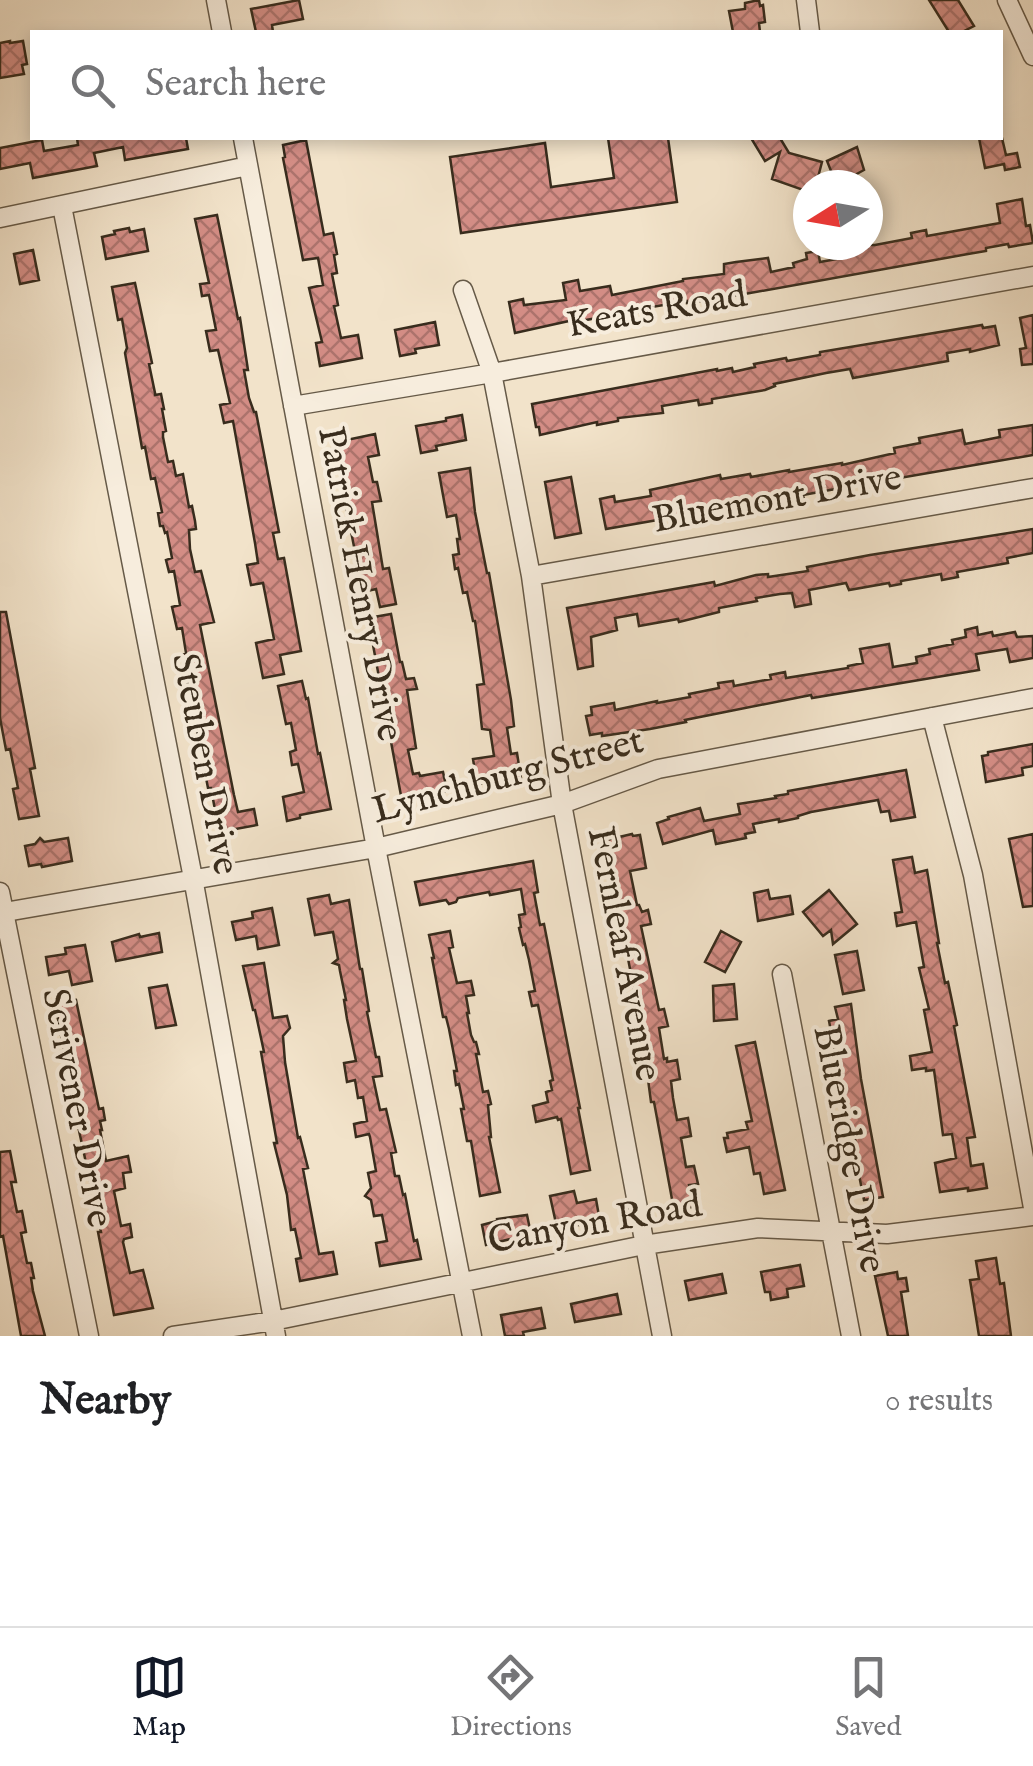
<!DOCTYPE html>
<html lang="en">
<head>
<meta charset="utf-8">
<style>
	body { margin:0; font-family:"IM FELL English",serif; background:#f2f2f2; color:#202124 }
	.compass { position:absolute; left:793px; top:170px; width:90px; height:90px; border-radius:50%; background:#fff; box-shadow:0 5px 15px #0003; rotate:259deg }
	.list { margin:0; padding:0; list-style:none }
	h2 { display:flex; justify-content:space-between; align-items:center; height:130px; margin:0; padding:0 40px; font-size:42px }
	h2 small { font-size:32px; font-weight:400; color:#757577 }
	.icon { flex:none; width:55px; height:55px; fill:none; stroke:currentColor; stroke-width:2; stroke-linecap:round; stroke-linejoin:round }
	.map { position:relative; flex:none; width:1033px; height:1336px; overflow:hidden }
	.search { position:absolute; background:#fff; box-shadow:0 5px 15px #0003; left:30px; right:30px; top:30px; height:110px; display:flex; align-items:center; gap:25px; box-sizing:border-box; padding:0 35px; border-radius:0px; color:#757577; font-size:38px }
	.sheet { height:290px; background:#fff }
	nav { display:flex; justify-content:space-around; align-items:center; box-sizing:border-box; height:140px; border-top:2px solid #e0e0e0; background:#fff; font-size:28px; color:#757577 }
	nav a { display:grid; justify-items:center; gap:5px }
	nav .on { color:#111827 }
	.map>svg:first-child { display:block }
</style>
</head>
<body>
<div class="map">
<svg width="1033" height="1336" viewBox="0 0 1033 1336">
	<defs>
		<pattern id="building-cross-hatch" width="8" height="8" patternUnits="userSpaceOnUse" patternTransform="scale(2.5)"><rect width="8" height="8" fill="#d38d85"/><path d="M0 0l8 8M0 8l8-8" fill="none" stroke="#ac736c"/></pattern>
	</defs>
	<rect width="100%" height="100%" fill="#f2e3ca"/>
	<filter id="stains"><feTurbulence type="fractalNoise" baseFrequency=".002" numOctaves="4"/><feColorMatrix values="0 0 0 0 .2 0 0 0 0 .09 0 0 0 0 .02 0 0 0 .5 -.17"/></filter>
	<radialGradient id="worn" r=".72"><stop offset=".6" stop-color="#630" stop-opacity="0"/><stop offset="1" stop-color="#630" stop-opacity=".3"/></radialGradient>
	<path fill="url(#building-cross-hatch)" stroke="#382c1d" stroke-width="2.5" d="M299,0L303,19L272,25L273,32H256L251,9Z
		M759,0L760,6L763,5L765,22L759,23L760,32H733L729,11L745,9V3Z
		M929,0H958L974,26L962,32H949Z
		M10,41V43L23,41L27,64L22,65L24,74L0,78V43Z
		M77,138H186L188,149L125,160L123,147L94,153L97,166L33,178L30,163L0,169V148L42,140L44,151L78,145Z
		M608,138H668L677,202L461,233L450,157L545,143L551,187L614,178Z
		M751,138H780L789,153L822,162L816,185H808L806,191L772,179L780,152L765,161Z
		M979,138H1002L1006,155L1017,153L1020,167L1005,170L1004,164L985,168Z
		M306,140L324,235L333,233L337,254L334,255L337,273L332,274L338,305L334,306L341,338L358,335L362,358L320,366L316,343L322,342L309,288L323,285L318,258L303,260L283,158L285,157L283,145Z
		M857,147L864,170L842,182L841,179L835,181L827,161Z
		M1022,199L1026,226L1030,225L1033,243L1009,247L1008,244L986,248V251L968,254L728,297L687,303V301L640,309V312L623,315V313L570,323L569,321L515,333L509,302L523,299L524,305L566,300L563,283L578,280L580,291L610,286L612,295L683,281V279L724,274V264L736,262L768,258L771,272L794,267L793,263L807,259L806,253L818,251L820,262L848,257V252L863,248V245H875L912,238L911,233L926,230L927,236L1000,223L997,204Z
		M217,215L238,319L240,318L248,370H244L249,398L254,412H256L279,532L273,533L278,559L284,558L301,651L280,655L284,674L263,678L256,643L274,639L263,583L251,585L247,565L258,563L255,543L233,421L224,423L220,405L230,403L218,350L210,351L206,331L216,330L209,295L202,296L200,284L209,283L195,219Z
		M129,228L130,232L144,229L148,251L106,259L102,237L115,234L114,231Z
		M33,250L39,280L20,284L14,254Z
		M135,283L152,363L149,364L155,393V395L161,394L164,409H162L166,431L163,432V437L168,462L173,461L176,476L183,474L189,507L192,506L195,521L196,529L189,530L190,549L195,572L201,571L214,622L200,625L234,795L238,812L254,809L257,825L219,832L211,788H208L182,654L186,653L182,628L177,629L172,607L180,605L174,571L169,572L166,560L172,558L167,532L165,533L163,526H160L158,513L162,512L155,478L151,479L145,447L142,448L125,353L127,348L122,319L118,320L112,287Z
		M1033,315V364L1022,365L1020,349L1026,348L1020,318Z
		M435,322L439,345L415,349L416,353L400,356L395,330Z
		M982,325L983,328L995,326L999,345L970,352V349L947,353L948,361L853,378L850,369L826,373L774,384L775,386L765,390L712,399V403L699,405L698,400L662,406L663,413L618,418V421L597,425V422L540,435L539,427H536L532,404L717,369V371L732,368L733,372L755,367L754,364L786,358L787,361L820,355V352Z
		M462,415L466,440L436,446L437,450L421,453L416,426L446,421V418Z
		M1033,425V455L830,490L803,495L804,499L780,503L779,500H772L606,529L600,499L614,496L615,502L651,496L650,490L720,475L721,479L750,474L751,477L789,470V472L842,463V465L895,453L894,448L920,443L919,438L962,430L965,444L1000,437L999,430Z
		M375,434L379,455L368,457L373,482H377L381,501L372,502L383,569L389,568L396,604L380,607L376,589L363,592L345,501H347L337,442Z
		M470,468L475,512L487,573H489L511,700L514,726L507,728L511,754L517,753L521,778L492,784V782L477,784L473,759L494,756L490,730L482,729L477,685L484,684L475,621H473L467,592L463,593L458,568L455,569L453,555L459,554L457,539H460L456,515L447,517L439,473Z
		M571,477L581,533L555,538L545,482Z
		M1033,529V553L1007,558L1008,563L957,572L958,577L942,580L941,574L901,581V584L890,586L889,583L849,590L846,583L809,590L811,604L795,607L792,593L780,594L756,598L757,601L752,602L719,608V612L679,622L678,619L639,626L637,614L615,618L617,630L591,637L593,666L578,669L567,608L714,582L715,586L756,575L768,574V577L808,571L807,567L870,555Z
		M0,612H6L35,768L30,769L39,816L19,819L13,789L18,788L10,749L6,750L0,718Z
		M391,614L400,662H402L406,679L414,678L417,689L407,690L416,748L408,750L413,774L419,773L420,776L443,772L447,791L402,801L368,618Z
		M977,627L978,635L992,632L993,636L1015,632L1017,637L1033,636V658L1010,662L1007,649L976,654L979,670L812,698L811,695L685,720L686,722L650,729L602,736V733L590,735L586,716L592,715L591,707L614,703L615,710L657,701V703L690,697L689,694L719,688L718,683L733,681L734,686L771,679L770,675L785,672L786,678L848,668V666L863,663L860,649L889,644L893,667L917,663L916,657L930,654L929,649L953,644L952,640L966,637L965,630Z
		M302,681L306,699L308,698L318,754L320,753L331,809L300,815V818L287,821L283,797L304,792L298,764L292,765L290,752L296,750L291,723L286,724L278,686Z
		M1033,744V766L1022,768L1023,775L986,782L982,756L988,755V752Z
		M906,770L915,817L891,821L889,811L881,812L878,800L811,812L798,816V818L779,822V819L753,824L755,832L745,834L746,838L716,844L713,830L663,844L657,823L669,819L668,817L700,808L704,821L740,814L738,804L776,798L775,796L788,794V791Z
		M632,834L633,836L640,835L646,868L630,871L637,905H639L642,912L648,910L651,924L641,926L659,1010L664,1009L668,1026L659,1028L664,1059L667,1058V1062L677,1060L680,1079L671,1081L673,1098L677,1120L688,1118L691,1136L681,1138L686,1167L694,1166L698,1184L689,1185L693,1207L674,1210L654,1102H651L644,1049H641L638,1034L634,1006L637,1005L618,907L615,908L612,894L618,893L613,865L606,866L602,841Z
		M1033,834V906L1023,907L1009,839Z
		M40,838L44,842L68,838L72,861L42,867L41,864L29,866L25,846L35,844Z
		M912,857L915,873L927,870L939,943H937L945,983L948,982L957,1025L954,1026L975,1137L967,1138L971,1166L983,1164L987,1188L968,1191V1188L940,1192L935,1163L956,1158L952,1134L943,1135L934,1070L926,1071V1068L912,1070L910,1056L932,1052L924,1010L929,1009L919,968L924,967L916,922L897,926L895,913L902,912L893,860Z
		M533,861L538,892L534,893L540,925L544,924L580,1108H578L590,1170L571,1174L561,1119L558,1120L557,1117L536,1122L533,1106L548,1102L546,1092L552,1090L550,1081L553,1080L538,1005L532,1006L529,992L535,991L529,960L525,944L523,945L519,928L521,927L519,915L525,914L521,889L490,895L489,892L458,898L456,902L449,904L446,900L420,905L415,882Z
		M768,890L770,899L790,896L793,914L758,921L754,893Z
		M829,890L857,924L833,944L831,930L823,936L803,912Z
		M329,895L331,904L349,900L360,969H362L369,1011L367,1012L376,1057H379L382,1076L373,1077L380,1110L386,1109L396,1152L391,1153L395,1176H399L403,1195L405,1194L414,1241L417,1240L421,1259L380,1266L376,1243L387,1241L382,1215L374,1216L371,1200L365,1196L371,1188L368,1173L376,1171L370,1137L369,1134L356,1137L354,1124L367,1121L363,1097L358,1098L355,1080L347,1082L344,1063L356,1061L347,1019L344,1000H346L340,971L339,965L333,963L338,959L333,932L315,935L308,899Z
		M272,908L279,945L258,949L256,936L236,940L232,922L253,918L252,912Z
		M450,931L453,947L449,948L457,983L471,981L474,995L466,996L469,1013H467L471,1035L474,1042H476L479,1054H476L477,1059L483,1092L488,1091L491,1104L488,1105L491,1137H489L500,1192L480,1196L471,1141H467L461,1109H464L459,1084L456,1085L454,1071H457L449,1029L446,1017H443L432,958H434L429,935Z
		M721,931L741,942L725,972L705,962Z
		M159,933L162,952L116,961L112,942L139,934L140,937Z
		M85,945L92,981L72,985L69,971L49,975L46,957L66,954L65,948Z
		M857,951L864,990L843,994L835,955Z
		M264,963L273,1018L287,1016L290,1028L283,1036L285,1062L298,1138L300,1137L308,1168L303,1169L319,1254L333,1252L337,1274L300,1281L296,1259L301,1258L295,1229L291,1230L287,1195L274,1143H277L261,1052H264L255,1010H253L243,966Z
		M734,984L737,1019L714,1021L713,986Z
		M167,985L176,1025L156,1028L149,988Z
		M76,1000L99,1109L103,1108L105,1120L100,1121L102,1130H100L106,1161L128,1156L131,1172L123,1173L125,1188L114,1191L121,1226L130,1224L132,1237L124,1239L123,1242L130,1273L143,1270L153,1308L114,1315L98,1232H101L78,1126L57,1014L60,1013L58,1003Z
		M851,1004L861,1079L883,1197L864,1200L858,1170H861L854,1134L851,1135L829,1021L838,1019L835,1007Z
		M755,1042L785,1190L764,1194L760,1173L754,1174L749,1147L727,1152L724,1138H728L727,1133L748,1129L746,1122L752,1121L736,1046Z
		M10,1151L16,1182H11L17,1212L22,1211L26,1232L21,1233L27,1263H31L34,1278H31L33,1291L45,1336H21L3,1236L0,1237V1152Z
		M574,1191L577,1203L596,1199L600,1222L557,1228L550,1196Z
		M527,1215L531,1234L486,1245L482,1225L497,1221V1219Z
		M996,1258L1000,1284L1004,1283L1011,1336H979L970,1280L979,1279L976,1261Z
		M800,1265L804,1286L787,1289L788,1297L771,1300L770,1292H765L761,1272Z
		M897,1272L898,1279L906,1278L908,1291L901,1292L908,1336H888L875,1276Z
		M722,1274L726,1293L689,1300L685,1281Z
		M617,1294L621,1314L575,1322L571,1304Z
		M541,1308L545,1328L523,1332L524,1336H505L501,1315Z"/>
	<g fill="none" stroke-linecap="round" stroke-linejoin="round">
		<g stroke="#665a48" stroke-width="21">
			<path id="minor" d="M216,0L222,32
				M806,0L810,32
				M1007,0L1033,56
				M243,138L376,848L472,1336
				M62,206L193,878L276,1336
				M0,218L248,166
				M463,290L492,373L531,576L562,804L662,1336
				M293,406L492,373L1033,276
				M531,576L1033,488
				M932,717L973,875L1033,1208
				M0,892L89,1336
				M0,913L376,848L562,804L658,769L1033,698
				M782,974L851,1336
				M173,1336L273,1321L644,1245L758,1228L887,1234L1033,1216"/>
		</g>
		<use href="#minor" stroke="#f7eddd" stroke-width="18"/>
	</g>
	<g text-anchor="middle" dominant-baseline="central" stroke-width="8" stroke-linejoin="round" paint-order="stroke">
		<g font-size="38" fill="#382c1d" stroke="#f7eddd">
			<text transform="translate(657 311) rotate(-10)">Keats Road</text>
			<text transform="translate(777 500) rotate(-10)">Bluemont Drive</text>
			<text transform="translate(359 584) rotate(79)">Patrick Henry Drive</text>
			<text transform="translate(204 764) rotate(79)">Steuben Drive</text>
			<text transform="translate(508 777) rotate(-15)">Lynchburg Street</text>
			<text transform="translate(623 954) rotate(79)">Fernleaf Avenue</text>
			<text transform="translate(76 1108) rotate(79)">Scrivener Drive</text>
			<text transform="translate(848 1149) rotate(79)">Blueridge Drive</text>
			<text transform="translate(595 1224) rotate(-10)">Canyon Road</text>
		</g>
	</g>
	<rect width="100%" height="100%" filter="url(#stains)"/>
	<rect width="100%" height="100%" fill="url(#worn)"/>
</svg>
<svg class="compass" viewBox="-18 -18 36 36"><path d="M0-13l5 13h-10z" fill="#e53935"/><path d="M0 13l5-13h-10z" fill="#757577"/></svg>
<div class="search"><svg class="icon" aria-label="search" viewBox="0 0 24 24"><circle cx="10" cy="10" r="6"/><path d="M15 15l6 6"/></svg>Search here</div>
</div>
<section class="sheet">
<h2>Nearby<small>0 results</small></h2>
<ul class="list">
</ul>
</section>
<nav>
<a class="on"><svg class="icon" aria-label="map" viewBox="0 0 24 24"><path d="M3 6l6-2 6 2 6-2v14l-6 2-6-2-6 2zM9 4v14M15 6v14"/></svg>Map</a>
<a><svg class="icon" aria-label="directions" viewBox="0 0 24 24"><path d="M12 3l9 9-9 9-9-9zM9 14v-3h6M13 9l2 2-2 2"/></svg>Directions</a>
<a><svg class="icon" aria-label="saved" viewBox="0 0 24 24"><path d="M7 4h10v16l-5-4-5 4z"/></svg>Saved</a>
</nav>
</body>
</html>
